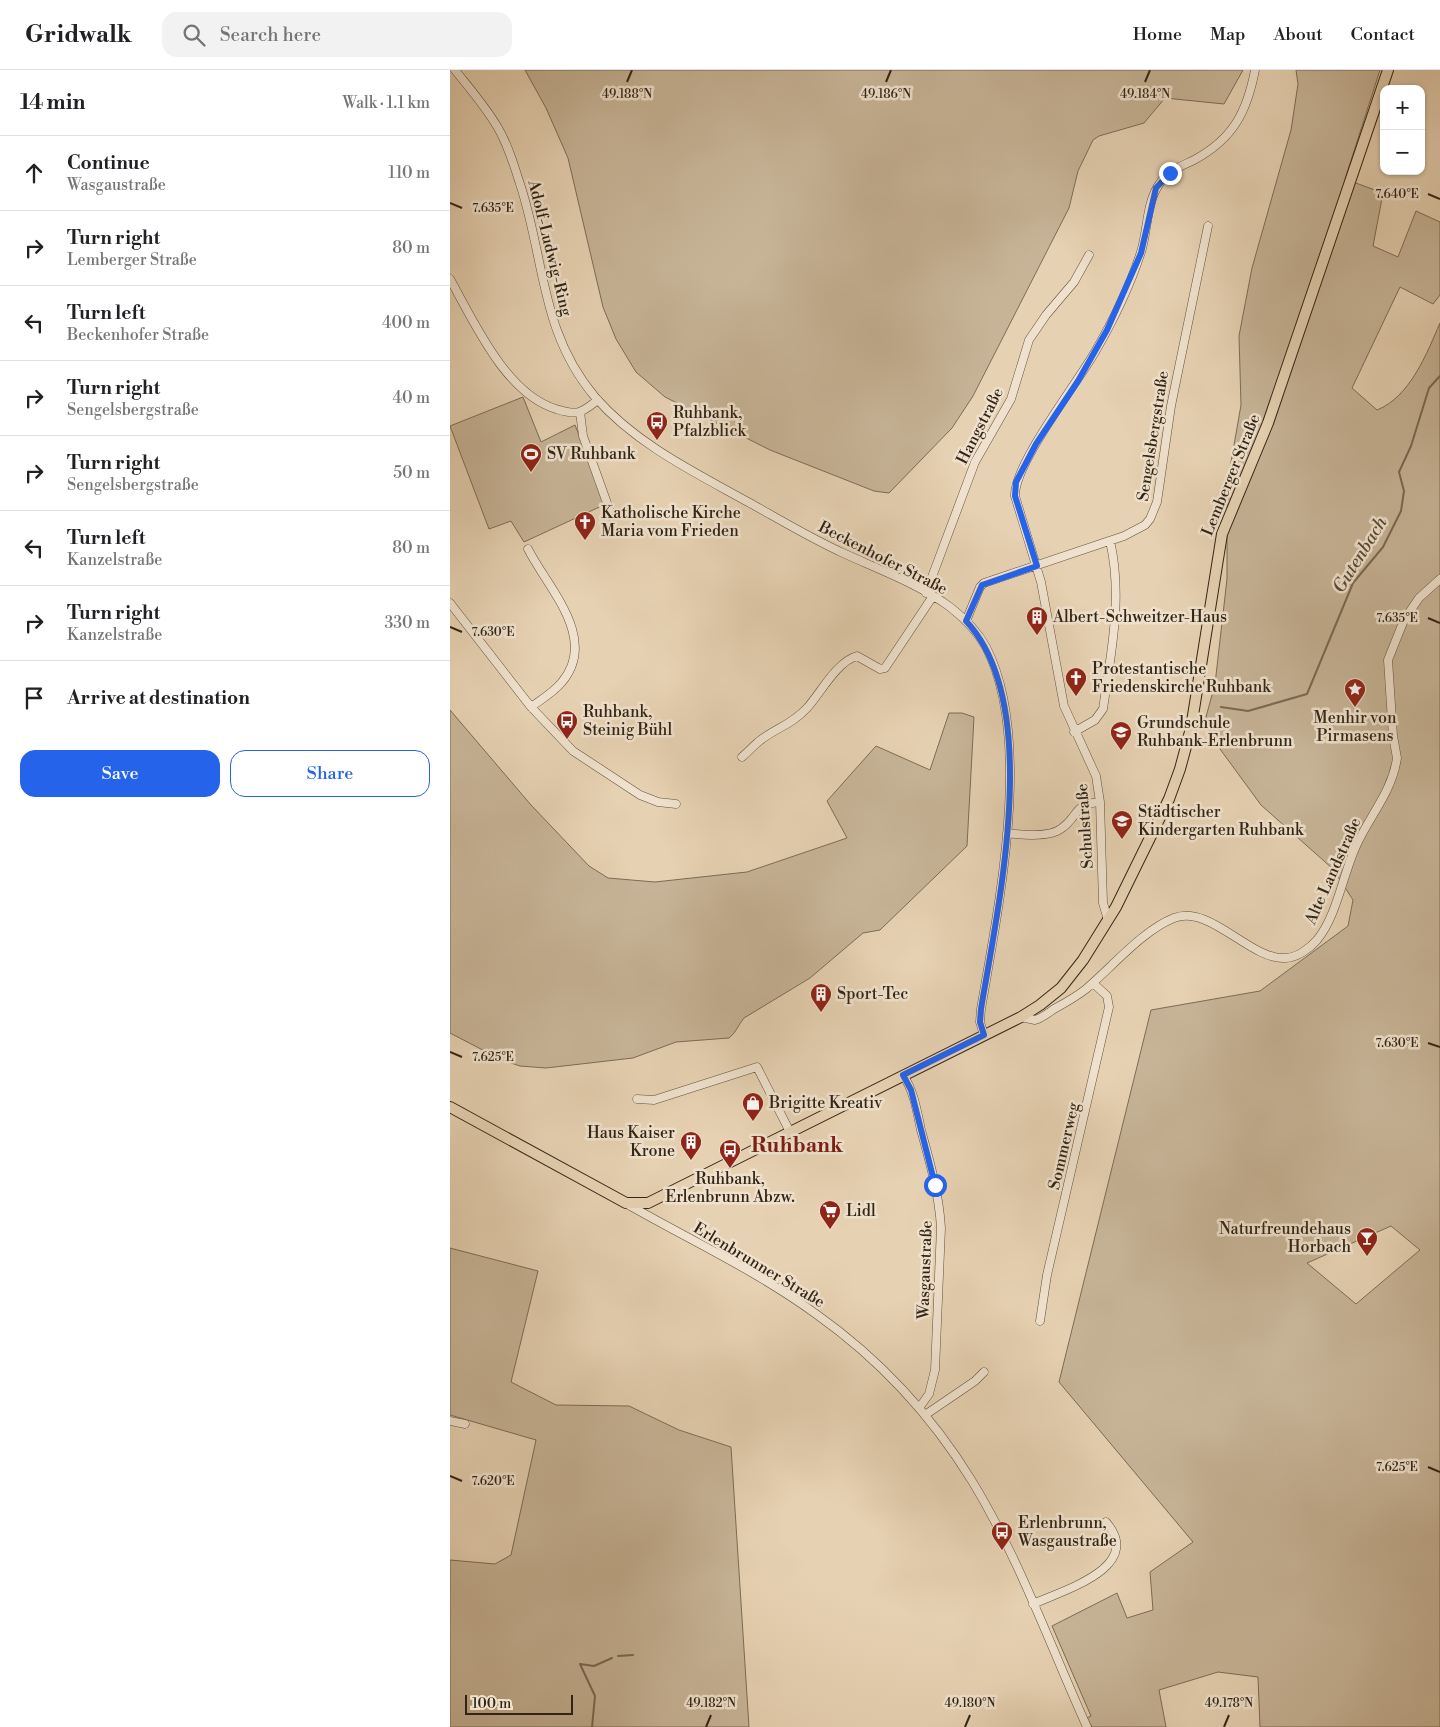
<!DOCTYPE html>
<html lang="en">
<head>
<meta charset="utf-8">
<style>
	body { margin:0; font-family:"Libre Bodoni",serif; background:#f2f2f2; color:#202124 }
	.controls { position:absolute; right:15px; top:15px; display:grid; overflow:hidden; border-radius:10px; box-shadow:0 1px 4px #0004 }
	.controls button { width:45px; height:45px; display:grid; place-items:center; padding:0; border:0; border-bottom:1px solid #e0e0e0; background:#fff; color:#202124; font:25px sans-serif }
	.scale { position:absolute; left:15px; bottom:12px; width:108px; box-sizing:border-box; padding-left:5px; border:2px solid #322515; border-top:0; font-size:14px; line-height:18px; white-space:nowrap; color:#322515; -webkit-text-stroke:4px #efe1cd; paint-order:stroke }
	.stop { position:absolute; width:15px; height:15px; margin:-11px; border:4px solid #2563eb; border-radius:50%; background:#fff }
	.stop.end { background:#2563eb; border-color:#fff; box-shadow:0 1px 5px #0008 }
	.list { margin:0; padding:0; list-style:none }
	h2 { display:flex; justify-content:space-between; align-items:center; height:65px; margin:0; padding:0 20px; font-size:21px }
	h2 small { font-size:16px; font-weight:400; color:#757577 }
	.list li { display:grid; grid-template-columns:32px 1fr auto; gap:15px; align-items:center; box-sizing:border-box; height:75px; padding:0 20px; border-top:1px solid #e0e0e0 }
	.list b { display:block; font-size:19px; white-space:nowrap }
	.list p { margin:0; font-size:16px; white-space:nowrap; color:#757577 }
	.list em { font-size:16px; font-style:normal; color:#757577 }
	.actions { display:flex; gap:10px; padding:15px 20px }
	.actions a { flex:1; padding:11px 0; border:1px solid #2563eb; border-radius:15px; text-align:center; font-size:18px; color:#2563eb }
	.actions .main { background:#2563eb; color:#fff }
	.icon { flex:none; width:28px; height:28px; fill:none; stroke:currentColor; stroke-width:2; stroke-linecap:round; stroke-linejoin:round }
	.map { position:relative; flex:none; width:990px; height:1657px; overflow:hidden }
	header { display:flex; align-items:center; gap:30px; box-sizing:border-box; height:70px; padding:0 25px; background:#fff; border-bottom:1px solid #e0e0e0 }
	header strong { font-size:24px }
	nav { display:flex; gap:28px; margin-inline-start:auto; font-size:18px }
	.search { width:350px; height:45px; background:#f2f2f2; display:flex; align-items:center; gap:12px; box-sizing:border-box; padding:0 18px; border-radius:15px; color:#757577; font-size:19px }
	main { display:flex }
	aside { flex:1; background:#fff }
	.map>svg:first-child { display:block }
</style>
</head>
<body>
<header>
<strong>Gridwalk</strong>
<div class="search"><svg class="icon" aria-label="search" viewBox="0 0 24 24"><circle cx="10" cy="10" r="6"/><path d="M15 15l6 6"/></svg>Search here</div>
<nav><a>Home</a><a>Map</a><a>About</a><a>Contact</a></nav>
</header>
<main>
<aside>
<h2>14 min<small>Walk · 1.1 km</small></h2>
<ul class="list">
<li><svg class="icon" aria-label="ahead" viewBox="0 0 24 24"><path d="M12 20V5M6 11l6-6 6 6"/></svg><div><b>Continue</b><p>Wasgaustraße</p></div><em>110 m</em></li>
<li><svg class="icon" aria-label="right" viewBox="0 0 24 24"><path d="M7 20v-9h11M14 6l5 5-5 5"/></svg><div><b>Turn right</b><p>Lemberger Straße</p></div><em>80 m</em></li>
<li><svg class="icon" aria-label="left" viewBox="0 0 24 24"><path d="M17 20v-9H6M10 6l-5 5 5 5"/></svg><div><b>Turn left</b><p>Beckenhofer Straße</p></div><em>400 m</em></li>
<li><svg class="icon" aria-label="right" viewBox="0 0 24 24"><path d="M7 20v-9h11M14 6l5 5-5 5"/></svg><div><b>Turn right</b><p>Sengelsbergstraße</p></div><em>40 m</em></li>
<li><svg class="icon" aria-label="right" viewBox="0 0 24 24"><path d="M7 20v-9h11M14 6l5 5-5 5"/></svg><div><b>Turn right</b><p>Sengelsbergstraße</p></div><em>50 m</em></li>
<li><svg class="icon" aria-label="left" viewBox="0 0 24 24"><path d="M17 20v-9H6M10 6l-5 5 5 5"/></svg><div><b>Turn left</b><p>Kanzelstraße</p></div><em>80 m</em></li>
<li><svg class="icon" aria-label="right" viewBox="0 0 24 24"><path d="M7 20v-9h11M14 6l5 5-5 5"/></svg><div><b>Turn right</b><p>Kanzelstraße</p></div><em>330 m</em></li>
<li><svg class="icon" aria-label="arrive" viewBox="0 0 24 24"><path d="M6 21V4h12l-3 4 3 4H6"/></svg><div><b>Arrive at destination</b></div></li>
</ul>
<div class="actions"><a class="main">Save</a><a>Share</a></div>
</aside>
<div class="map">
<svg width="990" height="1657" viewBox="0 0 990 1657">
	<rect width="100%" height="100%" fill="#e6d1b2"/>
	<filter id="stains"><feTurbulence type="fractalNoise" baseFrequency=".004" numOctaves="4"/><feColorMatrix values="0 0 0 0 .2 0 0 0 0 .09 0 0 0 0 .02 0 0 0 .5 -.17"/></filter>
	<radialGradient id="worn" r=".72"><stop offset=".6" stop-color="#630" stop-opacity="0"/><stop offset="1" stop-color="#630" stop-opacity=".3"/></radialGradient>
	<path fill="#c7b497" stroke="#7c6c56" fill-rule="evenodd" d="M75,0H793L774,34L715,28L694,53L649,66L643,70L628,101L619,138L523,326L502,358L439,423L424,421L320,380L215,327L186,302L166,269L153,237L118,88L96,38Z
		M846,0H930L895,109L933,123L923,176L948,187L966,141L990,152V225L983,234L950,217L902,318L927,340C960,327 977,283 990,253V1657H810L808,1607L768,1602L709,1620L716,1657H642L637,1648L641,1646L602,1556L667,1523L677,1548L703,1540L700,1502L743,1472L609,1312L701,940L810,921L898,856L903,830L883,799L811,735L759,664L756,647L765,614L777,509V415L791,335L789,266L802,198L841,60L848,14ZM941,1156L970,1180L906,1234L857,1193Z
		M73,327L91,372L125,355L156,434L74,472L61,451L39,459L0,356Z
		M0,640L81,735L139,796L158,808L205,812L297,802L397,768L377,731L426,676L480,700L499,643H512L524,647L517,776L430,860L413,863L360,908L294,948C288,955 286,963 279,968L226,972L183,988L96,998L70,996L52,990L0,963Z
		M0,1178L88,1201L61,1312L106,1335L179,1336L229,1360L281,1377L299,1657H0V1490L45,1494L61,1485L86,1370L0,1345Z"/>
	<g fill="none" stroke-linecap="round" stroke-linejoin="round">
		<path stroke="#796953" stroke-width="2" d="M771,637L798,641L857,624L903,513L933,477L951,441L954,421L949,402L961,376L979,318L990,306
			M168,1586L183,1585
			M142,1657L145,1626L130,1594L144,1596L162,1588"/>
		<g stroke="#5f503c" stroke-width="9">
			<path id="minor" d="M5,0C20,19 36,37 48,58C58,75 64,95 70,114C95,189 90,262 145,327C186,374 244,402 298,432C329,449 360,468 393,483C428,499 469,514 500,537C514,548 528,562 536,577C584,670 548,839 531,939L530,952L534,965
				M0,209C24,252 56,324 106,339C113,341 122,344 129,342C136,340 142,334 148,330
				M130,342L133,366L162,447
				M78,479C97,517 149,568 112,612C104,622 92,629 81,637
				M476,523L525,392L561,329L579,270L596,245L624,212L639,185
				M0,533L81,637L123,681L190,725L208,732L226,734
				M516,551L530,517L534,513L674,466L695,455L700,449L707,432L721,336L758,156
				M624,662L645,650L653,639C661,584 673,526 660,471
				M292,687C299,681 305,674 312,669C328,657 341,655 357,638C371,623 386,592 407,586L430,599L435,598L483,526
				M557,763C572,765 600,768 612,758C629,746 623,734 650,732
				M658,850L653,833L650,732L646,706L614,636L591,512L565,426C564,394 626,315 645,282C663,251 680,216 691,182C698,160 696,132 710,113C717,101 732,96 744,90C783,69 797,42 805,0
				M571,947L585,950C592,948 598,943 604,939C615,933 626,927 636,919C662,897 693,860 724,848C760,834 800,890 835,888C847,888 860,878 867,870C887,846 893,804 906,776C920,745 942,722 947,688L943,666L938,590L954,550L969,528L990,509
				M453,1005C464,1021 467,1041 471,1060C480,1092 489,1124 491,1158L485,1300L479,1324L469,1338
				M187,1029L204,1030L307,997L340,1062
				M177,1134C240,1170 307,1201 366,1244C428,1288 482,1346 522,1411C569,1488 600,1575 637,1657
				M590,1251L597,1205L659,937L657,926L643,913
				M475,1345L525,1311L534,1302
				M0,1351L15,1354
				M583,1534C614,1520 695,1497 656,1452"/>
		</g>
		<g stroke="#322515" stroke-width="12">
			<path id="major" d="M0,1037L176,1133H198L571,947L590,935L611,918L633,890L666,837L719,729L730,699L741,658L772,464L818,353L938,0"/>
		</g>
		<use href="#minor" stroke="#efe1cd" stroke-width="8"/>
		<use href="#major" stroke="#e6d1b2" stroke-width="10"/>
	</g>
	<g fill="none" stroke-linecap="round" stroke-linejoin="round">
		<path stroke="#2563eb" stroke-width="6" d="M485,1115L461,1020L453,1005L534,965L530,952L531,939C548,836 594,634 516,551L532,515L587,496L565,426L566,412L586,374L628,311L657,260L691,183L706,118L720,103"/>
	</g>
	<path fill="none" stroke="#322515" stroke-width="2" d="M177,12L182,0M436,12L441,0M695,12L700,0M978,124L990,129M0,133L12,138M978,548L990,553M0,557L12,562M978,973L990,977M0,982L12,987M978,1397L990,1402M0,1406L12,1411M256,1657L261,1645M515,1657L520,1645M774,1657L779,1645"/>
	<defs>
		<g id="bus-pin" transform="scale(1.125)"><path d="M0 17L-7.5 6A9.5 9.5 0 1 1 7.5 6Z" fill="#8f2418" stroke="#efe1cd"/><path d="M-5-6H5V4H4V6H2V4H-2V6H-4V4H-5ZM-3.5-4V0h7V-4ZM-3.5 1.2v1.5H-2V1.2ZM2 1.2v1.5H3.5V1.2Z" fill="#fff"/></g>
		<g id="stadium-pin" transform="scale(1.125)"><path d="M0 17L-7.5 6A9.5 9.5 0 1 1 7.5 6Z" fill="#8f2418" stroke="#efe1cd"/><path d="M0-5a6.5 5 0 1 0 0 10a6.5 5 0 1 0 0-10ZM-3.5-1.8h7v3.6h-7Z" fill="#fff"/></g>
		<g id="church-pin" transform="scale(1.125)"><path d="M0 17L-7.5 6A9.5 9.5 0 1 1 7.5 6Z" fill="#8f2418" stroke="#efe1cd"/><path d="M-1.2-6h2.4v3.5h3.3v2.4h-3.3V6h-2.4V-.1h-3.3v-2.4h3.3Z" fill="#fff"/></g>
		<g id="building-pin" transform="scale(1.125)"><path d="M0 17L-7.5 6A9.5 9.5 0 1 1 7.5 6Z" fill="#8f2418" stroke="#efe1cd"/><path d="M-4-6H4V6H1V3H-1V6H-4ZM-2.5-4.3h1.7v1.8h-1.7ZM.8-4.3h1.7v1.8H.8ZM-2.5-1h1.7V.8h-1.7ZM.8-1h1.7V.8H.8Z" fill="#fff"/></g>
		<g id="sight-pin" transform="scale(1.125)"><path d="M0 17L-7.5 6A9.5 9.5 0 1 1 7.5 6Z" fill="#8f2418" stroke="#efe1cd"/><path d="M0-6L1.8-2.2L6-1.7L2.9 1.2L3.7 5.4L0 3.3L-3.7 5.4L-2.9 1.2L-6-1.7L-1.8-2.2Z" fill="#fff"/></g>
		<g id="school-pin" transform="scale(1.125)"><path d="M0 17L-7.5 6A9.5 9.5 0 1 1 7.5 6Z" fill="#8f2418" stroke="#efe1cd"/><path d="M0-5L7-2L0 1L-7-2ZM-4 1L0 2.5L4 1V4Q0 6-4 4Z" fill="#fff"/></g>
		<g id="shop-pin" transform="scale(1.125)"><path d="M0 17L-7.5 6A9.5 9.5 0 1 1 7.5 6Z" fill="#8f2418" stroke="#efe1cd"/><path d="M-5-2.5h2.3a2.7 3.5 0 0 1 5.4 0H5L5.5 6h-11ZM-1.5-2.5h3a1.5 2.3 0 0 0-3 0Z" fill="#fff"/></g>
		<g id="supermarket-pin" transform="scale(1.125)"><path d="M0 17L-7.5 6A9.5 9.5 0 1 1 7.5 6Z" fill="#8f2418" stroke="#efe1cd"/><path d="M-6-5.5h2.5l.6 2H6L4.5 2H-2.5L-4.4-4H-6ZM-1.5 3.2a1.3 1.3 0 1 0 .1 0ZM3 3.2a1.3 1.3 0 1 0 .1 0Z" fill="#fff"/></g>
		<g id="bar-pin" transform="scale(1.125)"><path d="M0 17L-7.5 6A9.5 9.5 0 1 1 7.5 6Z" fill="#8f2418" stroke="#efe1cd"/><path d="M-6-5H6L.8 .8V4.5H3.5V6h-7V4.5H-.8V.8Z" fill="#fff"/></g>
	</defs>
	<g fill-rule="evenodd">
		<use href="#bus-pin" x="207" y="352"/>
		<use href="#stadium-pin" x="81" y="384"/>
		<use href="#church-pin" x="135" y="452"/>
		<use href="#building-pin" x="587" y="547"/>
		<use href="#church-pin" x="626" y="608"/>
		<use href="#sight-pin" x="905" y="619"/>
		<use href="#bus-pin" x="117" y="651"/>
		<use href="#school-pin" x="671" y="662"/>
		<use href="#school-pin" x="672" y="751"/>
		<use href="#building-pin" x="371" y="924"/>
		<use href="#shop-pin" x="303" y="1033"/>
		<use href="#building-pin" x="241" y="1072"/>
		<use href="#bus-pin" x="280" y="1080"/>
		<use href="#supermarket-pin" x="380" y="1141"/>
		<use href="#bar-pin" x="917" y="1168"/>
		<use href="#bus-pin" x="552" y="1462"/>
	</g>
	<g text-anchor="middle" dominant-baseline="central" stroke-width="5" stroke-linejoin="round" paint-order="stroke">
		<g font-size="16" fill="#322515" stroke="#efe1cd">
			<text transform="translate(100 178) rotate(76)">Adolf-Ludwig-Ring</text>
			<text transform="translate(530 356) rotate(-63)">Hangstraße</text>
			<text transform="translate(703 366) rotate(-81)">Sengelsbergstraße</text>
			<text transform="translate(781 405) rotate(-68)">Lemberger Straße</text>
			<text transform="translate(433 488) rotate(27)">Beckenhofer Straße</text>
			<text transform="translate(635 756) rotate(-94)">Schulstraße</text>
			<text transform="translate(883 801) rotate(-66)">Alte Landstraße</text>
			<text transform="translate(614 1076) rotate(-77)">Sommerweg</text>
			<text transform="translate(309 1195) rotate(31)">Erlenbrunner Straße</text>
			<text transform="translate(475 1200) rotate(-88)">Wasgaustraße</text>
		</g>
		<g font-size="16" fill="#322515" stroke="#efe1cd" text-anchor="start">
			<text x="223" y="343">Ruhbank,<tspan x="223" dy="18">Pfalzblick</tspan></text>
			<text x="97" y="384">SV Ruhbank</text>
			<text x="151" y="443">Katholische Kirche<tspan x="151" dy="18">Maria vom Frieden</tspan></text>
			<text x="603" y="547">Albert-Schweitzer-Haus</text>
			<text x="642" y="599">Protestantische<tspan x="642" dy="18">Friedenskirche Ruhbank</tspan></text>
			<text x="133" y="642">Ruhbank,<tspan x="133" dy="18">Steinig Bühl</tspan></text>
			<text x="905" y="648" text-anchor="middle">Menhir von<tspan x="905" dy="18">Pirmasens</tspan></text>
			<text x="687" y="653">Grundschule<tspan x="687" dy="18">Ruhbank-Erlenbrunn</tspan></text>
			<text x="688" y="742">Städtischer<tspan x="688" dy="18">Kindergarten Ruhbank</tspan></text>
			<text x="387" y="924">Sport-Tec</text>
			<text x="319" y="1033">Brigitte Kreativ</text>
			<text x="225" y="1063" text-anchor="end">Haus Kaiser<tspan x="225" dy="18">Krone</tspan></text>
			<text x="280" y="1109" text-anchor="middle">Ruhbank,<tspan x="280" dy="18">Erlenbrunn Abzw.</tspan></text>
			<text x="396" y="1141">Lidl</text>
			<text x="901" y="1159" text-anchor="end">Naturfreundehaus<tspan x="901" dy="18">Horbach</tspan></text>
			<text x="568" y="1453">Erlenbrunn,<tspan x="568" dy="18">Wasgaustraße</tspan></text>
		</g>
		<g font-size="18" font-style="italic" fill="#564734" stroke="#efe1cd">
			<text transform="translate(910 485) rotate(-58)">Gutenbach</text>
		</g>
		<g font-size="21" font-weight="bold" fill="#7a1f14" stroke="#efe1cd">
			<text x="347" y="1076">Ruhbank</text>
		</g>
	</g>
	<g font-size="12" text-anchor="middle" fill="#322515" stroke="#efe1cd" stroke-width="5" stroke-linejoin="round" paint-order="stroke">
		<text x="177" y="28">49.188°N</text>
		<text x="436" y="28">49.186°N</text>
		<text x="695" y="28">49.184°N</text>
		<text x="947" y="128">7.640°E</text>
		<text x="43" y="142">7.635°E</text>
		<text x="947" y="552">7.635°E</text>
		<text x="43" y="566">7.630°E</text>
		<text x="947" y="977">7.630°E</text>
		<text x="43" y="991">7.625°E</text>
		<text x="947" y="1401">7.625°E</text>
		<text x="43" y="1415">7.620°E</text>
		<text x="261" y="1637">49.182°N</text>
		<text x="520" y="1637">49.180°N</text>
		<text x="779" y="1637">49.178°N</text>
	</g>
	<rect width="100%" height="100%" filter="url(#stains)"/>
	<rect width="100%" height="100%" fill="url(#worn)"/>
</svg>
<div class="controls">
<button>+</button>
<button>−</button>
</div>
<div class="scale">100 m</div>
<div class="stop" style="left:485px;top:1115px"></div>
<div class="stop end" style="left:720px;top:103px"></div>
</div>
</main>
</body>
</html>
